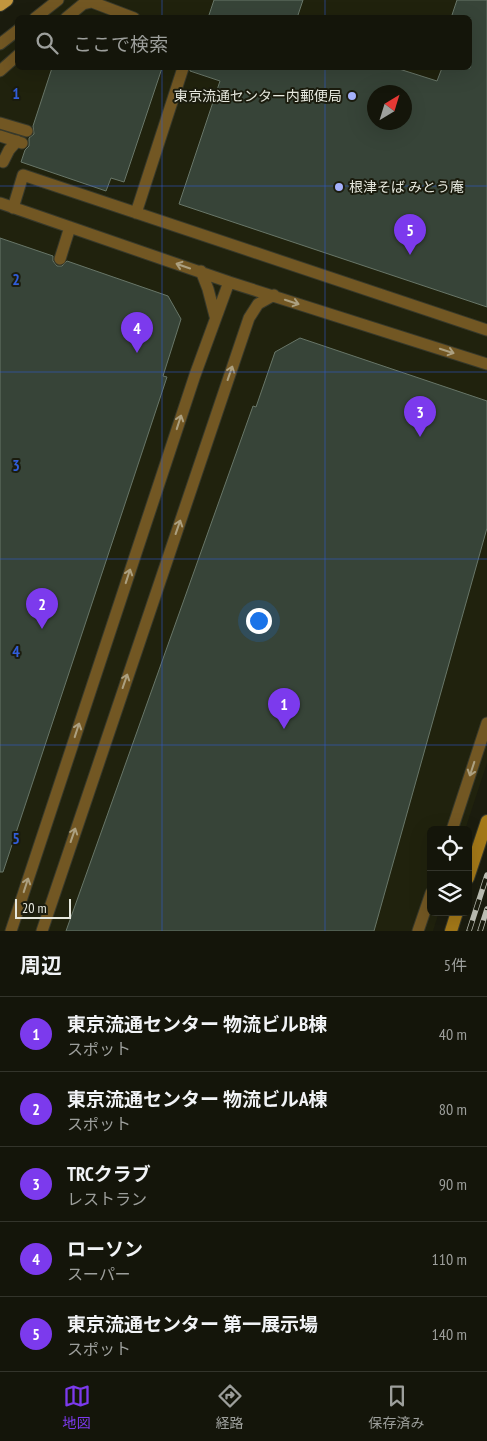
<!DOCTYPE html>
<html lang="ja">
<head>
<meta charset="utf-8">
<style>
	body { margin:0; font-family:"PT Sans Narrow","Noto Sans JP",sans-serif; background:#1d1e13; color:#f1f3f6 }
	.controls { position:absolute; right:15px; bottom:15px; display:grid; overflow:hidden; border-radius:8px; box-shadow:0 5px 20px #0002 }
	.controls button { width:45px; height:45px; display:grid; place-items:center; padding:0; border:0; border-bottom:1px solid #33342b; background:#14150a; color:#f1f3f6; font:25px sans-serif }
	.compass { position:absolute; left:367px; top:85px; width:45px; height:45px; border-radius:50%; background:#14150a; box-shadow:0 5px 20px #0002; rotate:38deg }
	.scale { position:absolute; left:15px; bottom:12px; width:56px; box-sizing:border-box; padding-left:5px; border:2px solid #e6e8de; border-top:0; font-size:14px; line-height:18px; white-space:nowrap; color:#e6e8de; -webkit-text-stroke:4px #1b1c0e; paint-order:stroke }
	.you { position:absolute; left:258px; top:620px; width:18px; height:18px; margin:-12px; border:4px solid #fff; border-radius:50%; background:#1a73e8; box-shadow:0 0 0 8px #1a73e833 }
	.badge { display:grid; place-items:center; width:32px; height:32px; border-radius:50%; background:#7c3aed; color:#fff; font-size:16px; font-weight:700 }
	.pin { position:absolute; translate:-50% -41px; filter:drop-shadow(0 1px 2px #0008) }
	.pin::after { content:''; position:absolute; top:26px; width:18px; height:15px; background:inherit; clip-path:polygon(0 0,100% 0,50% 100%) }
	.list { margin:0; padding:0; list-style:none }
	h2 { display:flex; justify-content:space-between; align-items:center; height:65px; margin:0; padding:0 20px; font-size:21px }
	h2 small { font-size:16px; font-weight:400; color:#9d9f9c }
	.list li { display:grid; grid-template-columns:32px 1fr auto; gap:15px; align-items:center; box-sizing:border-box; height:75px; padding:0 20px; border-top:1px solid #33342b }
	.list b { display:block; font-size:19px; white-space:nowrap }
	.list p { margin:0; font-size:16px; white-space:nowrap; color:#9d9f9c }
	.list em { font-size:16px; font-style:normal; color:#9d9f9c }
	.icon { flex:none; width:28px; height:28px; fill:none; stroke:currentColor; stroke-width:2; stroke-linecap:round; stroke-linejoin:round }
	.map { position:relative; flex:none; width:487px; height:931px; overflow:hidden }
	.search { position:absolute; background:#14150a; box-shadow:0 5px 20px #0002; left:15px; right:15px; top:15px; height:55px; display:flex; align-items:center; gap:12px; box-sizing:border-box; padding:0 18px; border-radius:8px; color:#9d9f9c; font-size:19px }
	.sheet { height:440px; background:#14150a }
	nav { display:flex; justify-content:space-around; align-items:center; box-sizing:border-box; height:70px; border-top:1px solid #33342b; background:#14150a; font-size:14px; color:#9d9f9c }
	nav a { display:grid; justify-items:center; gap:2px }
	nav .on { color:#7c3aed }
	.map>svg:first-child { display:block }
</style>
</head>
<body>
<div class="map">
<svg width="487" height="931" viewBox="0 0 487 931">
	<rect width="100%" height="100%" fill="#1b1c0e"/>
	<path fill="#20220d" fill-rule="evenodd" d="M63,0H487V763L465,830H431V912H439L433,931H0V50L17,37L18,68H470V18L41,17ZM374,92H404V122H374Z"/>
	<path fill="#374438" stroke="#687668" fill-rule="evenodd" d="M214,0H303L297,18H208Z
		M457,0H487V307L179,204L220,81L190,71V68H396L437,81L442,68H470V18H451ZM374,92H404V122H374Z
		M52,68H162L124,182L111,178L106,191L21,162L25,150L29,146V138L34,134L33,126Z
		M0,238L53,256V261L57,266H62L67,261L168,296L181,319L163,376L167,377L3,872H0Z
		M300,338L487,401V528L374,931H66L253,406L256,407L275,352Z"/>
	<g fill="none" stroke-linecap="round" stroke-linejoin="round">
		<g stroke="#37392b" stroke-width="13">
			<path id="lane" d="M35,18L58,0
				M66,18L83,4L92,2L134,18
				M0,44L18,30
				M0,71L18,55
				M0,123L27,131
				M0,136L22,143
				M3,162L9,150L17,141
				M0,203L229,282L487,364
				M13,208L23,175L487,330
				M136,213L183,68
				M60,259L70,227
				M201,271L208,289L215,316
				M452,830L487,723
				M11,931L195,375L229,282
				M42,931L249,318L258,304L274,295
				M418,931L431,893"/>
		</g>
		<g stroke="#37392b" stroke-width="14">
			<path id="secondary" d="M468,878L487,821
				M451,931L457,912"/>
		</g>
		<g stroke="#37392b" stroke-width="14">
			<path id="primary" d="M0,5L7,0"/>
		</g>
		<use href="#lane" stroke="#725723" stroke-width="11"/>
		<use href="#secondary" stroke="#a47918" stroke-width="12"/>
		<use href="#primary" stroke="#c2963e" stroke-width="12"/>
		<g stroke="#bcbeb3" stroke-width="5.5">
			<path id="rail" d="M469,931L487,875
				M480,931L487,909"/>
		</g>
		<use href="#rail" stroke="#1b1c0e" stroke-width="4" stroke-dasharray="11" stroke-linecap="butt"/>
	</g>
	<defs><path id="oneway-shaft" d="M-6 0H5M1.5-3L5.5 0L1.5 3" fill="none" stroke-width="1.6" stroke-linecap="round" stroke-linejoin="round" transform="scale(1.25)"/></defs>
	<g stroke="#aca080">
		<use href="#oneway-shaft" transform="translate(183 266) rotate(-161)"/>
		<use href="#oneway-shaft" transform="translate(292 302) rotate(18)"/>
		<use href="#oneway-shaft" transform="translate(447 351) rotate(18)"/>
		<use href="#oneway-shaft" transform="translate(230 373) rotate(-71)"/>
		<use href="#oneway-shaft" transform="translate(179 422) rotate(-72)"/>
		<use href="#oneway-shaft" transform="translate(178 527) rotate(-71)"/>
		<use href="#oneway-shaft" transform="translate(128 576) rotate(-72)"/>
		<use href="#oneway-shaft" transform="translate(125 681) rotate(-71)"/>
		<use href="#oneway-shaft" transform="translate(77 730) rotate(-72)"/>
		<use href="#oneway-shaft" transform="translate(472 769) rotate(108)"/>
		<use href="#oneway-shaft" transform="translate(73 835) rotate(-71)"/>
		<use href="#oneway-shaft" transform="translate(26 885) rotate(-72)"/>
	</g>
	<path fill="none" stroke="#315dd9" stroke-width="1" stroke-opacity="0.55" d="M162,0V18M325,0V18M162,68V931M325,68V931M0,186H487M0,372H487M0,559H487M0,745H487"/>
	<g fill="#a5b1fc" stroke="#1b1c0e" stroke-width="2">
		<circle cx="352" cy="96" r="5"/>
		<circle cx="339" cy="187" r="5"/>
	</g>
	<g text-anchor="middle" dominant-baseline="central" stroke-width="4" stroke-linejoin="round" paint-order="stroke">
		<g font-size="14" fill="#e6e8de" stroke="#1b1c0e" text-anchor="end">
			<text x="342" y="96">東京流通センター内郵便局</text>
			<text x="349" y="187" text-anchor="start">根津そば みとう庵</text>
		</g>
	</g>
	<g font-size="16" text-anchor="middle" font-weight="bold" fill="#315dd9" stroke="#1b1c0e" stroke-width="4" stroke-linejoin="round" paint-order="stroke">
		<text x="16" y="99">1</text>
		<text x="16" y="285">2</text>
		<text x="16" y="471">3</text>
		<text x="16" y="657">4</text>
		<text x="16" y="844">5</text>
	</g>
</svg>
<div class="controls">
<button><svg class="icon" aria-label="locate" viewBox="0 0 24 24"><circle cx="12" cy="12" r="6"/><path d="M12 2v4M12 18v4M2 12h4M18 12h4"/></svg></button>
<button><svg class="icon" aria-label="layers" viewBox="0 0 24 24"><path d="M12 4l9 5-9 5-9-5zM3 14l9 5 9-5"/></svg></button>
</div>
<svg class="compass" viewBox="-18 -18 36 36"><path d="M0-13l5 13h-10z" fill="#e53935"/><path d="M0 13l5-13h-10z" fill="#9d9f9c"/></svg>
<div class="scale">20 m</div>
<div class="you"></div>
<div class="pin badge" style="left:284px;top:729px">1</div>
<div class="pin badge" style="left:42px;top:629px">2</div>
<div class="pin badge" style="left:420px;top:437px">3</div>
<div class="pin badge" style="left:137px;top:353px">4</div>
<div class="pin badge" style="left:410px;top:255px">5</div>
<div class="search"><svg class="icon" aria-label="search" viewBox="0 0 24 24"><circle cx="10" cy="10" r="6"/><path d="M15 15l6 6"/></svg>ここで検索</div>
</div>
<section class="sheet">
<h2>周辺<small>5件</small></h2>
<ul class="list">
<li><span class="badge">1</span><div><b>東京流通センター 物流ビルB棟</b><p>スポット</p></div><em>40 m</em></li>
<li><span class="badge">2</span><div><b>東京流通センター 物流ビルA棟</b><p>スポット</p></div><em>80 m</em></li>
<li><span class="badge">3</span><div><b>TRCクラブ</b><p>レストラン</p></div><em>90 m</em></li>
<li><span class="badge">4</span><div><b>ローソン</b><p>スーパー</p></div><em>110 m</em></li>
<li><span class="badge">5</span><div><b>東京流通センター 第一展示場</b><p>スポット</p></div><em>140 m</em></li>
</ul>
</section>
<nav>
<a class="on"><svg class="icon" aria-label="map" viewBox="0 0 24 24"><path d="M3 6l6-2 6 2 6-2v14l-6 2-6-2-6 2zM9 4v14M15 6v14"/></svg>地図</a>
<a><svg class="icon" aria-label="directions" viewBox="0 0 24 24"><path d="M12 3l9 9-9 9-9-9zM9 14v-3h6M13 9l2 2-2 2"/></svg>経路</a>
<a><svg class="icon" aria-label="saved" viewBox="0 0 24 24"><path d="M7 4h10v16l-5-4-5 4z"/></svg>保存済み</a>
</nav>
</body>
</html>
